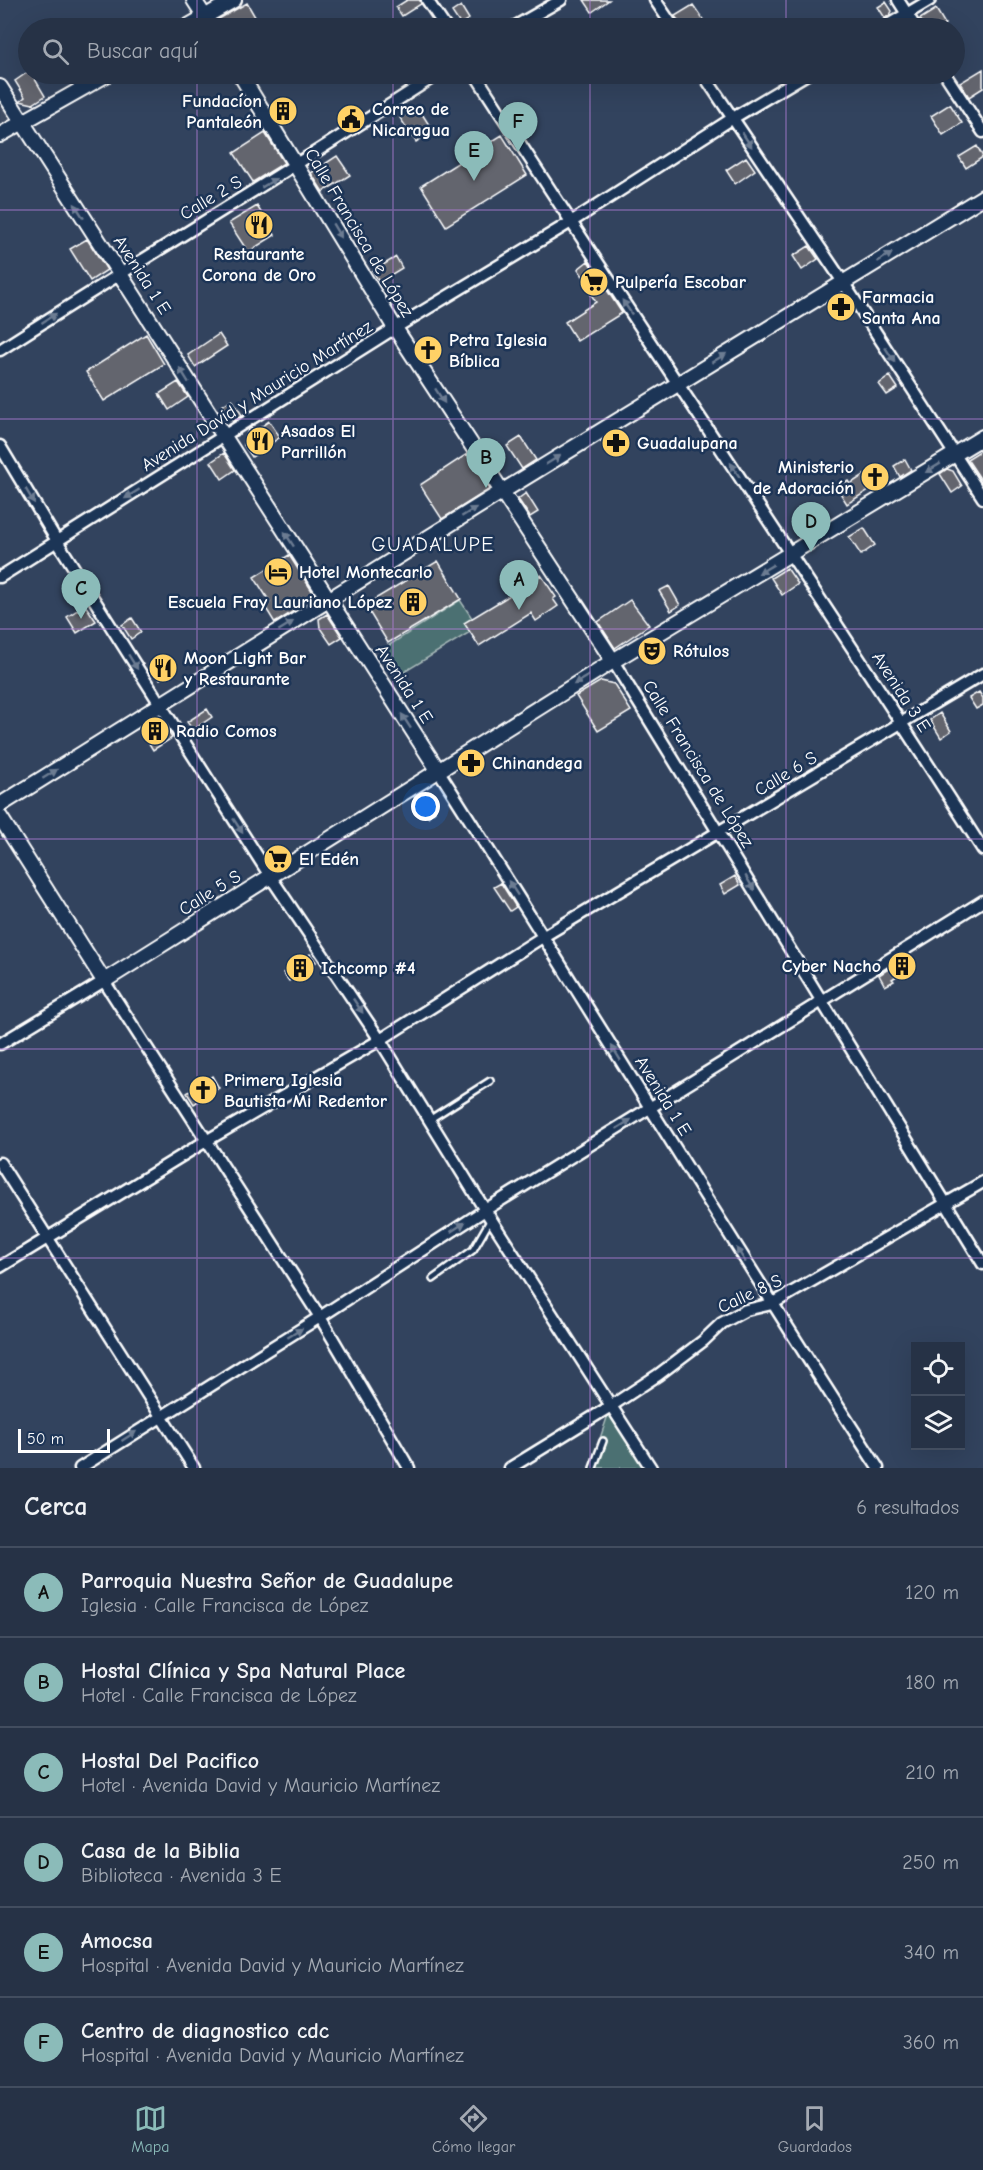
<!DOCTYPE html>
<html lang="es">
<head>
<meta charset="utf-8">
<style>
	body { margin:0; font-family:"Comic Neue",sans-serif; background:#323e51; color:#f1f3f6 }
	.controls { position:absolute; right:18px; bottom:18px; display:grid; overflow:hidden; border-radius:0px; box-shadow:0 6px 24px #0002 }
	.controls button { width:54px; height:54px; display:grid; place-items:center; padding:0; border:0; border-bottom:2px solid #424d5f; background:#263246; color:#f1f3f6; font:30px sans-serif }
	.scale { position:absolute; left:18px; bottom:15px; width:92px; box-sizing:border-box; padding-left:6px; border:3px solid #fff; border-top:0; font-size:16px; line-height:21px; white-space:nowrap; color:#fff; -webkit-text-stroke:4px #1d3557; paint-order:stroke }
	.you { position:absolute; left:426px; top:807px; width:21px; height:21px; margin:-15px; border:4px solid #fff; border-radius:50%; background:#1a73e8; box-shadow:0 0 0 9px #1a73e833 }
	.badge { display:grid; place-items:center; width:39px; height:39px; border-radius:50%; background:#8bbbb9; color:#111; font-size:20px; font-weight:700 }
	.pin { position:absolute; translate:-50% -50px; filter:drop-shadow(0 2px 3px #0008) }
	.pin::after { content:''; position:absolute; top:32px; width:21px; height:18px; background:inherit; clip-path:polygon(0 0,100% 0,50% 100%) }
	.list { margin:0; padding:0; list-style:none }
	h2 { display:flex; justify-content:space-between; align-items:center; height:78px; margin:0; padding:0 24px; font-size:26px }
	h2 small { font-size:20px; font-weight:400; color:#a4aab3 }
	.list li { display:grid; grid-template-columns:39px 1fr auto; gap:18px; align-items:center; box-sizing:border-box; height:90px; padding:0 24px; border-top:2px solid #424d5f }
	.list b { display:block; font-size:22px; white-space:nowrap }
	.list p { margin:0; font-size:20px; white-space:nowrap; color:#a4aab3 }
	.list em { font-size:20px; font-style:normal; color:#a4aab3 }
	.icon { flex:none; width:33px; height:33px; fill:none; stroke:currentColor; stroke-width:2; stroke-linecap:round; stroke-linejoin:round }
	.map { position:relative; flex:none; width:983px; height:1468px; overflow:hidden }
	.search { position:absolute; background:#263246; box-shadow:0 6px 24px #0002; left:18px; right:18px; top:18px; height:66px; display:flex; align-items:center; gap:15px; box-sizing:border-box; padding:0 21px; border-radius:33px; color:#a4aab3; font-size:22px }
	.sheet { height:618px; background:#263246 }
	nav { display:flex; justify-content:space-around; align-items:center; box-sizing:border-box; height:84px; border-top:2px solid #424d5f; background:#263246; font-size:16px; color:#a4aab3 }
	nav a { display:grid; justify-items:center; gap:3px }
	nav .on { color:#8bbbb9 }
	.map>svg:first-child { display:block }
</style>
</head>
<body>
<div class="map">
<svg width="983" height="1468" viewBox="0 0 983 1468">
	<rect width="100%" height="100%" fill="#32435e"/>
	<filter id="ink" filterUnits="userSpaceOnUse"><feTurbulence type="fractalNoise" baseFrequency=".0167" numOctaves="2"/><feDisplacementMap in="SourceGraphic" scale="12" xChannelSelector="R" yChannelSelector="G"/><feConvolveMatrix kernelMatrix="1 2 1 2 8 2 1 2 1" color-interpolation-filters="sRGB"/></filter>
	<g filter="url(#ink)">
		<path fill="#414d63" d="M0,94L17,119L0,129Z"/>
		<path fill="#4c7072" stroke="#a6b8b8" stroke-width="1.5" d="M460,600L472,618L470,632L396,677L380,651Z
			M611,1406L651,1468H590Z"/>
		<path fill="#64656e" stroke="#fff" stroke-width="1.5" d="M407,0H420L421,4L402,16L396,7Z
			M584,0H609L592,12Z
			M886,2L892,11L890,15L885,18L878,7Z
			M247,3L258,22L245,28H221L217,20Z
			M693,5L704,21L692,28H683L675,16Z
			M461,6L469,19L460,24L452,12Z
			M936,9L945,24L939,28H926L920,19Z
			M983,69V88L969,97L960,83Z
			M28,72L32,74L45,96L33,104L20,101L25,97L15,81Z
			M289,101L295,110L279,120L273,111Z
			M950,104L962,123L943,135L931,116Z
			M417,106L433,131L416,142L400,118Z
			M265,133L284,163L253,182L234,153Z
			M502,135L527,175L446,226L421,186Z
			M977,146L983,157L966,168L959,157Z
			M337,156L350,175L323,192L311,173Z
			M746,157L755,170L735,184L726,170Z
			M257,206L275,235L248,252L229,223Z
			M87,239L107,270L90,281L70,249Z
			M809,246L818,259L802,270L793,256Z
			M396,257L402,268L379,282L373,271Z
			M588,261L622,313L577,341L565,322L596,302L584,284L587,282L578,269Z
			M833,300L844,301L850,310L840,317L831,301Z
			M146,334L164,364L104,401L86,372Z
			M219,334L227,346L195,367L188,355Z
			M429,340L438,353L427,360L418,347Z
			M890,376L898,388L887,395L879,384Z
			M178,382L188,397L169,410L159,394Z
			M232,399L242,415L233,422L222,406Z
			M269,421L280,437L252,457L244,445L248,430L251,428L254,432Z
			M521,437L536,460L522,469L507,446Z
			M983,449V483L967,459Z
			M224,453L235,470L222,479L211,462Z
			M467,454L490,489L442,519L420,485Z
			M905,459L911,470L900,477L894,466Z
			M878,466L886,479L847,504L837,488L848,481L850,484Z
			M947,469L953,471L962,486L952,493L940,474Z
			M526,493L538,512L530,517L518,499Z
			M864,528L875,545L861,555L849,537Z
			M289,555L316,597L275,623L264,605L270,602L254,577Z
			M438,561L461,599L388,643L365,605Z
			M534,568L539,576L541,575L556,597L553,599L558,606L536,621L531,613L479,646L464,623L517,591L512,582Z
			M787,568L798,584L782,595L771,578Z
			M669,586L680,605L671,611L659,591Z
			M630,600L649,625L615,648L598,622Z
			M85,605L96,621L77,633L67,617Z
			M327,614L342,637L331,644L320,628L319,619Z
			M132,618L141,632L131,639L122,625Z
			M166,656L175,669L160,679L151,667Z
			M601,681L614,684L631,711L598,731L576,696Z
			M979,692L983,698V705L976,709L969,698Z
			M207,709L212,717L193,730L187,722Z
			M940,713L951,731L941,738L930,720Z
			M161,720L172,738L153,750L142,732Z
			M422,792L435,811L428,817L414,797Z
			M735,876L740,885L725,894L720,885Z
			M501,883L516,907L510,911L494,887Z
			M310,954L316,962L289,981L283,973Z
			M902,960L908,969L892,979L894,981L885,986L879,975Z
			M212,1076L219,1088L194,1104L187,1093Z"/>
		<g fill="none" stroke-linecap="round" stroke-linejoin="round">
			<g stroke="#fff" stroke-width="10">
				<path id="lane" d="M429,1120L490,1081
					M433,1279L473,1250L491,1219
					M593,1468L603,1441"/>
			</g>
			<g stroke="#fff" stroke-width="15">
				<path id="street" d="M427,0L446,28
					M655,0L674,28
					M898,0L916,28
					M512,28L561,0
					M883,28L930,0
					M475,74C642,334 817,589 983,850
					M703,74L843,282L983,498
					M945,74L983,132
					M0,350C145,257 293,168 438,74
					M0,446L57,541L160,704L270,876L380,1040L485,1210L651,1468
					M0,577L395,328L571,222L733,118L807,74
					M613,661L983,1264
					M438,770C586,1002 728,1237 878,1468
					M0,1044L104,981L320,1317L409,1468
					M0,1163L194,1468
					M0,1267L206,1141L380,1040L544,936L983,674
					M80,1468L320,1317L485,1210L983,901
					M510,1468L611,1406L658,1375L703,1341L722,1323L746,1310L772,1304L983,1182"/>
			</g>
			<g stroke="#fff" stroke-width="18">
				<path id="secondary" d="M194,0L212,28
					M185,28L234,0
					M240,74L395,328L613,661
					M0,87L438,770
					M0,135L108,74
					M0,805L503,491L983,197
					M0,817L104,981L613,661L983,437"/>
			</g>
			<use href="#lane" stroke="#1d3557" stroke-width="5"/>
			<use href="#street" stroke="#1d3557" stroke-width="10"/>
			<use href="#secondary" stroke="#1d3557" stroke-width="14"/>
		</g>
		<defs><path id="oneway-solid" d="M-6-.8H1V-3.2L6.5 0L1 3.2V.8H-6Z" transform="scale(1.5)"/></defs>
		<g fill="#6c7c92">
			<use href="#oneway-solid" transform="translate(747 140) rotate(56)"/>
			<use href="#oneway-solid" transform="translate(269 183) rotate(-31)"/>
			<use href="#oneway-solid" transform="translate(79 211) rotate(-123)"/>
			<use href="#oneway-solid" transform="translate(337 231) rotate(59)"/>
			<use href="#oneway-solid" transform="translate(885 257) rotate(-31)"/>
			<use href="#oneway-solid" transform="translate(627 307) rotate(-124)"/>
			<use href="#oneway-solid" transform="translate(49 318) rotate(-33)"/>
			<use href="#oneway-solid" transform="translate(890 355) rotate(57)"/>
			<use href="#oneway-solid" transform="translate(719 358) rotate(-32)"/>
			<use href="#oneway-solid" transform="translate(184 375) rotate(-122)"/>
			<use href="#oneway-solid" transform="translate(440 396) rotate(57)"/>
			<use href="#oneway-solid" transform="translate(553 460) rotate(-32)"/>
			<use href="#oneway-solid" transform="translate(933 468) rotate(149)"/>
			<use href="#oneway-solid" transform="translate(735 470) rotate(-123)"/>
			<use href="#oneway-solid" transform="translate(132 494) rotate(148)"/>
			<use href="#oneway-solid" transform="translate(30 496) rotate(59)"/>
			<use href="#oneway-solid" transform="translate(469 512) rotate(-32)"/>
			<use href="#oneway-solid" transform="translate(289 539) rotate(-123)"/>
			<use href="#oneway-solid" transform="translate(766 569) rotate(149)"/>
			<use href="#oneway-solid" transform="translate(286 626) rotate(-32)"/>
			<use href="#oneway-solid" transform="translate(133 662) rotate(58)"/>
			<use href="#oneway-solid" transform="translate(581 680) rotate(148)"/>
			<use href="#oneway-solid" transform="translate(406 721) rotate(-123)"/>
			<use href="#oneway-solid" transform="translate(50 774) rotate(-32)"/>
			<use href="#oneway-solid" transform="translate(238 826) rotate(57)"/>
			<use href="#oneway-solid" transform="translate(750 883) rotate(59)"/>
			<use href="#oneway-solid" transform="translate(513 888) rotate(-123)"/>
			<use href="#oneway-solid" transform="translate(358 1006) rotate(56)"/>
			<use href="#oneway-solid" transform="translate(616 1053) rotate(-122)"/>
			<use href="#oneway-solid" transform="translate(624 1124) rotate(-32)"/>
			<use href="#oneway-solid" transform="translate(458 1227) rotate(-33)"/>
			<use href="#oneway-solid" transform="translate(741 1255) rotate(-122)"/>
			<use href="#oneway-solid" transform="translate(295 1333) rotate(-32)"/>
			<use href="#oneway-solid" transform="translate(129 1436) rotate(-33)"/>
		</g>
	</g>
	<path fill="none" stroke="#b080d9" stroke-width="1.5" stroke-opacity="0.55" d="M197,0V28M393,0V28M590,0V28M786,0V28M197,74V1468M393,74V1468M590,74V1468M786,74V1468M0,210H983M0,419H983M0,629H983M0,839H983M0,1049H983M0,1258H983"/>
	<defs>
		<g id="building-disc" transform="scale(1.5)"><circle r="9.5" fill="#ffd166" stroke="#1d3557"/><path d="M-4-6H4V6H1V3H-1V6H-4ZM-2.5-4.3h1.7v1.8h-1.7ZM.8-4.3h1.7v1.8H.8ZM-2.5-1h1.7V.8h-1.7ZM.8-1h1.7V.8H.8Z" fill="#111"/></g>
		<g id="civic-disc" transform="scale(1.5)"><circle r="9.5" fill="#ffd166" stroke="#1d3557"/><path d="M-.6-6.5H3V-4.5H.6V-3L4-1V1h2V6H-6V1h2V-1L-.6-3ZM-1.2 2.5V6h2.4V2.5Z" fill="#111"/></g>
		<g id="restaurant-disc" transform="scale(1.5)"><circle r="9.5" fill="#ffd166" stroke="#1d3557"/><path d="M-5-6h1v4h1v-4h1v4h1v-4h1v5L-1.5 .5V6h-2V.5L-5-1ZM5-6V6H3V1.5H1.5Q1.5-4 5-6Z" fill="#111"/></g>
		<g id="supermarket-disc" transform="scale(1.5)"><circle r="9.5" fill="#ffd166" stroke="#1d3557"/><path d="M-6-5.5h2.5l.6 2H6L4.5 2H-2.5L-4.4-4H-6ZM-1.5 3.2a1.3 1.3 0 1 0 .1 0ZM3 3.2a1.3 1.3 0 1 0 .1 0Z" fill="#111"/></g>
		<g id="pharmacy-disc" transform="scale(1.5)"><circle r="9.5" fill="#ffd166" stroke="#1d3557"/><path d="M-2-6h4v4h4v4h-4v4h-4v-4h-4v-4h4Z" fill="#111"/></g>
		<g id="church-disc" transform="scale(1.5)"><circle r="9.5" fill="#ffd166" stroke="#1d3557"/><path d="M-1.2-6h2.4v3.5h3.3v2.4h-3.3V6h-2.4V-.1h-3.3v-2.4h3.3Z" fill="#111"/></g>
		<g id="hotel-disc" transform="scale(1.5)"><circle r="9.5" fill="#ffd166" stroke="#1d3557"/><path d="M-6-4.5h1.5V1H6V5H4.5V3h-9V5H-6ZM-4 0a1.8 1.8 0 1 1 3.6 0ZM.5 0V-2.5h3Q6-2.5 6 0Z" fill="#111"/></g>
		<g id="theatre-disc" transform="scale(1.5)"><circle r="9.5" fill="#ffd166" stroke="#1d3557"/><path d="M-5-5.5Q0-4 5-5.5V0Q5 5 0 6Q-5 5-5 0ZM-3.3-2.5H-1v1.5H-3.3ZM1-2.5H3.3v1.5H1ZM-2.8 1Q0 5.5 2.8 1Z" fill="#111"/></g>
	</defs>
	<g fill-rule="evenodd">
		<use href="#building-disc" x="283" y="111"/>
		<use href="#civic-disc" x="351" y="119"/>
		<use href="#restaurant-disc" x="259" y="225"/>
		<use href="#supermarket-disc" x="594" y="282"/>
		<use href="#pharmacy-disc" x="841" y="307"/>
		<use href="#church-disc" x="428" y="350"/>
		<use href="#restaurant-disc" x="260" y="441"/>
		<use href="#pharmacy-disc" x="616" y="443"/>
		<use href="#church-disc" x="875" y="477"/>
		<use href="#hotel-disc" x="278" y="572"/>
		<use href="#building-disc" x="413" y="602"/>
		<use href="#theatre-disc" x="652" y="651"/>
		<use href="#restaurant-disc" x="163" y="668"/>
		<use href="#building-disc" x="155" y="731"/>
		<use href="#pharmacy-disc" x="471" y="763"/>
		<use href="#supermarket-disc" x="278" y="859"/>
		<use href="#building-disc" x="902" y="966"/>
		<use href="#building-disc" x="300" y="968"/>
		<use href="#church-disc" x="203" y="1090"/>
	</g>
	<g text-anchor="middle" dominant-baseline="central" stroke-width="5" stroke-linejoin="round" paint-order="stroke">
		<g font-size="18" font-weight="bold" fill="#fff" stroke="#1d3557" text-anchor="start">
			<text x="262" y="101" text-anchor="end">Fundacíon<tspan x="262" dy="21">Pantaleón</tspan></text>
			<text x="372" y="109">Correo de<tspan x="372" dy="21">Nicaragua</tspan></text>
			<text x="259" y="254" text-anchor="middle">Restaurante<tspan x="259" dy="21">Corona de Oro</tspan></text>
			<text x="615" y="282">Pulpería Escobar</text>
			<text x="862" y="297">Farmacia<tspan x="862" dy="21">Santa Ana</tspan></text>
			<text x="449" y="340">Petra Iglesia<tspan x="449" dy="21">Bíblica</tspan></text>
			<text x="281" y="431">Asados El<tspan x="281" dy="21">Parrillón</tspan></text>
			<text x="637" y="443">Guadalupana</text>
			<text x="854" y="467" text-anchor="end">Ministerio<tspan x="854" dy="21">de Adoración</tspan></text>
			<text x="299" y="572">Hotel Montecarlo</text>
			<text x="392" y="602" text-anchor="end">Escuela Fray Lauriano López</text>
			<text x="673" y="651">Rótulos</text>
			<text x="184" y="658">Moon Light Bar<tspan x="184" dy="21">y Restaurante</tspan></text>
			<text x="176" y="731">Radio Comos</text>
			<text x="492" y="763">Chinandega</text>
			<text x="299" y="859">El Edén</text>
			<text x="881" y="966" text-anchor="end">Cyber Nacho</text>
			<text x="321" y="968">Ichcomp #4</text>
			<text x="224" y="1080">Primera Iglesia<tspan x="224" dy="21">Bautista Mi Redentor</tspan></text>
		</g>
		<g font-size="18" fill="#fff" stroke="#1d3557">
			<text transform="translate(211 198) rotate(-31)">Calle 2 S</text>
			<text transform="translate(359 233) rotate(59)">Calle Francisca de López</text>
			<text transform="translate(142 275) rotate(57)">Avenida 1 E</text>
			<text transform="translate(257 396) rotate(-32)">Avenida David y Mauricio Martínez</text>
			<text transform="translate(404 684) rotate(57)">Avenida 1 E</text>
			<text transform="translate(901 692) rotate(57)">Avenida 3 E</text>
			<text transform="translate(698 764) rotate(58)">Calle Francisca de López</text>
			<text transform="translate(786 774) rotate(-31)">Calle 6 S</text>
			<text transform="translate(210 893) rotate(-32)">Calle 5 S</text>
			<text transform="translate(663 1096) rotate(58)">Avenida 1 E</text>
			<text transform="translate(750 1294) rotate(-25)">Calle 8 S</text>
		</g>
		<g font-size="20" letter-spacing="1.5" fill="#fff" stroke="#1d3557">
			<text x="433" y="544">GUADALUPE</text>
		</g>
	</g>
</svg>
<div class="controls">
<button><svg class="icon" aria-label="locate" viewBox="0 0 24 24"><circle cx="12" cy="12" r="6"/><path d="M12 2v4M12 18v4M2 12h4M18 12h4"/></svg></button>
<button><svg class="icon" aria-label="layers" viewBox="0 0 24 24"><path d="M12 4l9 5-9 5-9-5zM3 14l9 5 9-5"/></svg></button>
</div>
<div class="scale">50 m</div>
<div class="you"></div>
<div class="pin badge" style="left:519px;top:610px">A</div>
<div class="pin badge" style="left:486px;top:488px">B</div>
<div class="pin badge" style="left:81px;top:619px">C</div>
<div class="pin badge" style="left:811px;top:552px">D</div>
<div class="pin badge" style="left:474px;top:181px">E</div>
<div class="pin badge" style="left:518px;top:152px">F</div>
<div class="search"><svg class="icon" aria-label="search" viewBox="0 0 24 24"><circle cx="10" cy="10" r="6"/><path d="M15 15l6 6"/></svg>Buscar aquí</div>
</div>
<section class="sheet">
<h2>Cerca<small>6 resultados</small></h2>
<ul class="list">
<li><span class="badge">A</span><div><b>Parroquia Nuestra Señor de Guadalupe</b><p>Iglesia · Calle Francisca de López</p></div><em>120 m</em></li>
<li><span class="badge">B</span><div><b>Hostal Clínica y Spa Natural Place</b><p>Hotel · Calle Francisca de López</p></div><em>180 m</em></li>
<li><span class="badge">C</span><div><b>Hostal Del Pacifico</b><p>Hotel · Avenida David y Mauricio Martínez</p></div><em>210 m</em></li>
<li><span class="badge">D</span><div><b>Casa de la Biblia</b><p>Biblioteca · Avenida 3 E</p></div><em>250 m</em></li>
<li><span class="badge">E</span><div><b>Amocsa</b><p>Hospital · Avenida David y Mauricio Martínez</p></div><em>340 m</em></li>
<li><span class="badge">F</span><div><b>Centro de diagnostico cdc</b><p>Hospital · Avenida David y Mauricio Martínez</p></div><em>360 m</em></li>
</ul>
</section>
<nav>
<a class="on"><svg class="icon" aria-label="map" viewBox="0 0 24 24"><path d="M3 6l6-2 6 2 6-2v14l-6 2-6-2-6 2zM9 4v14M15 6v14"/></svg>Mapa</a>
<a><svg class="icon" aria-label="directions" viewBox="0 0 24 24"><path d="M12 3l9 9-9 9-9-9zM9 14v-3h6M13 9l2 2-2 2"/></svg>Cómo llegar</a>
<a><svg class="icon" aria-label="saved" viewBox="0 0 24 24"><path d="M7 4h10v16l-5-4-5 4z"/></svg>Guardados</a>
</nav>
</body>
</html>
